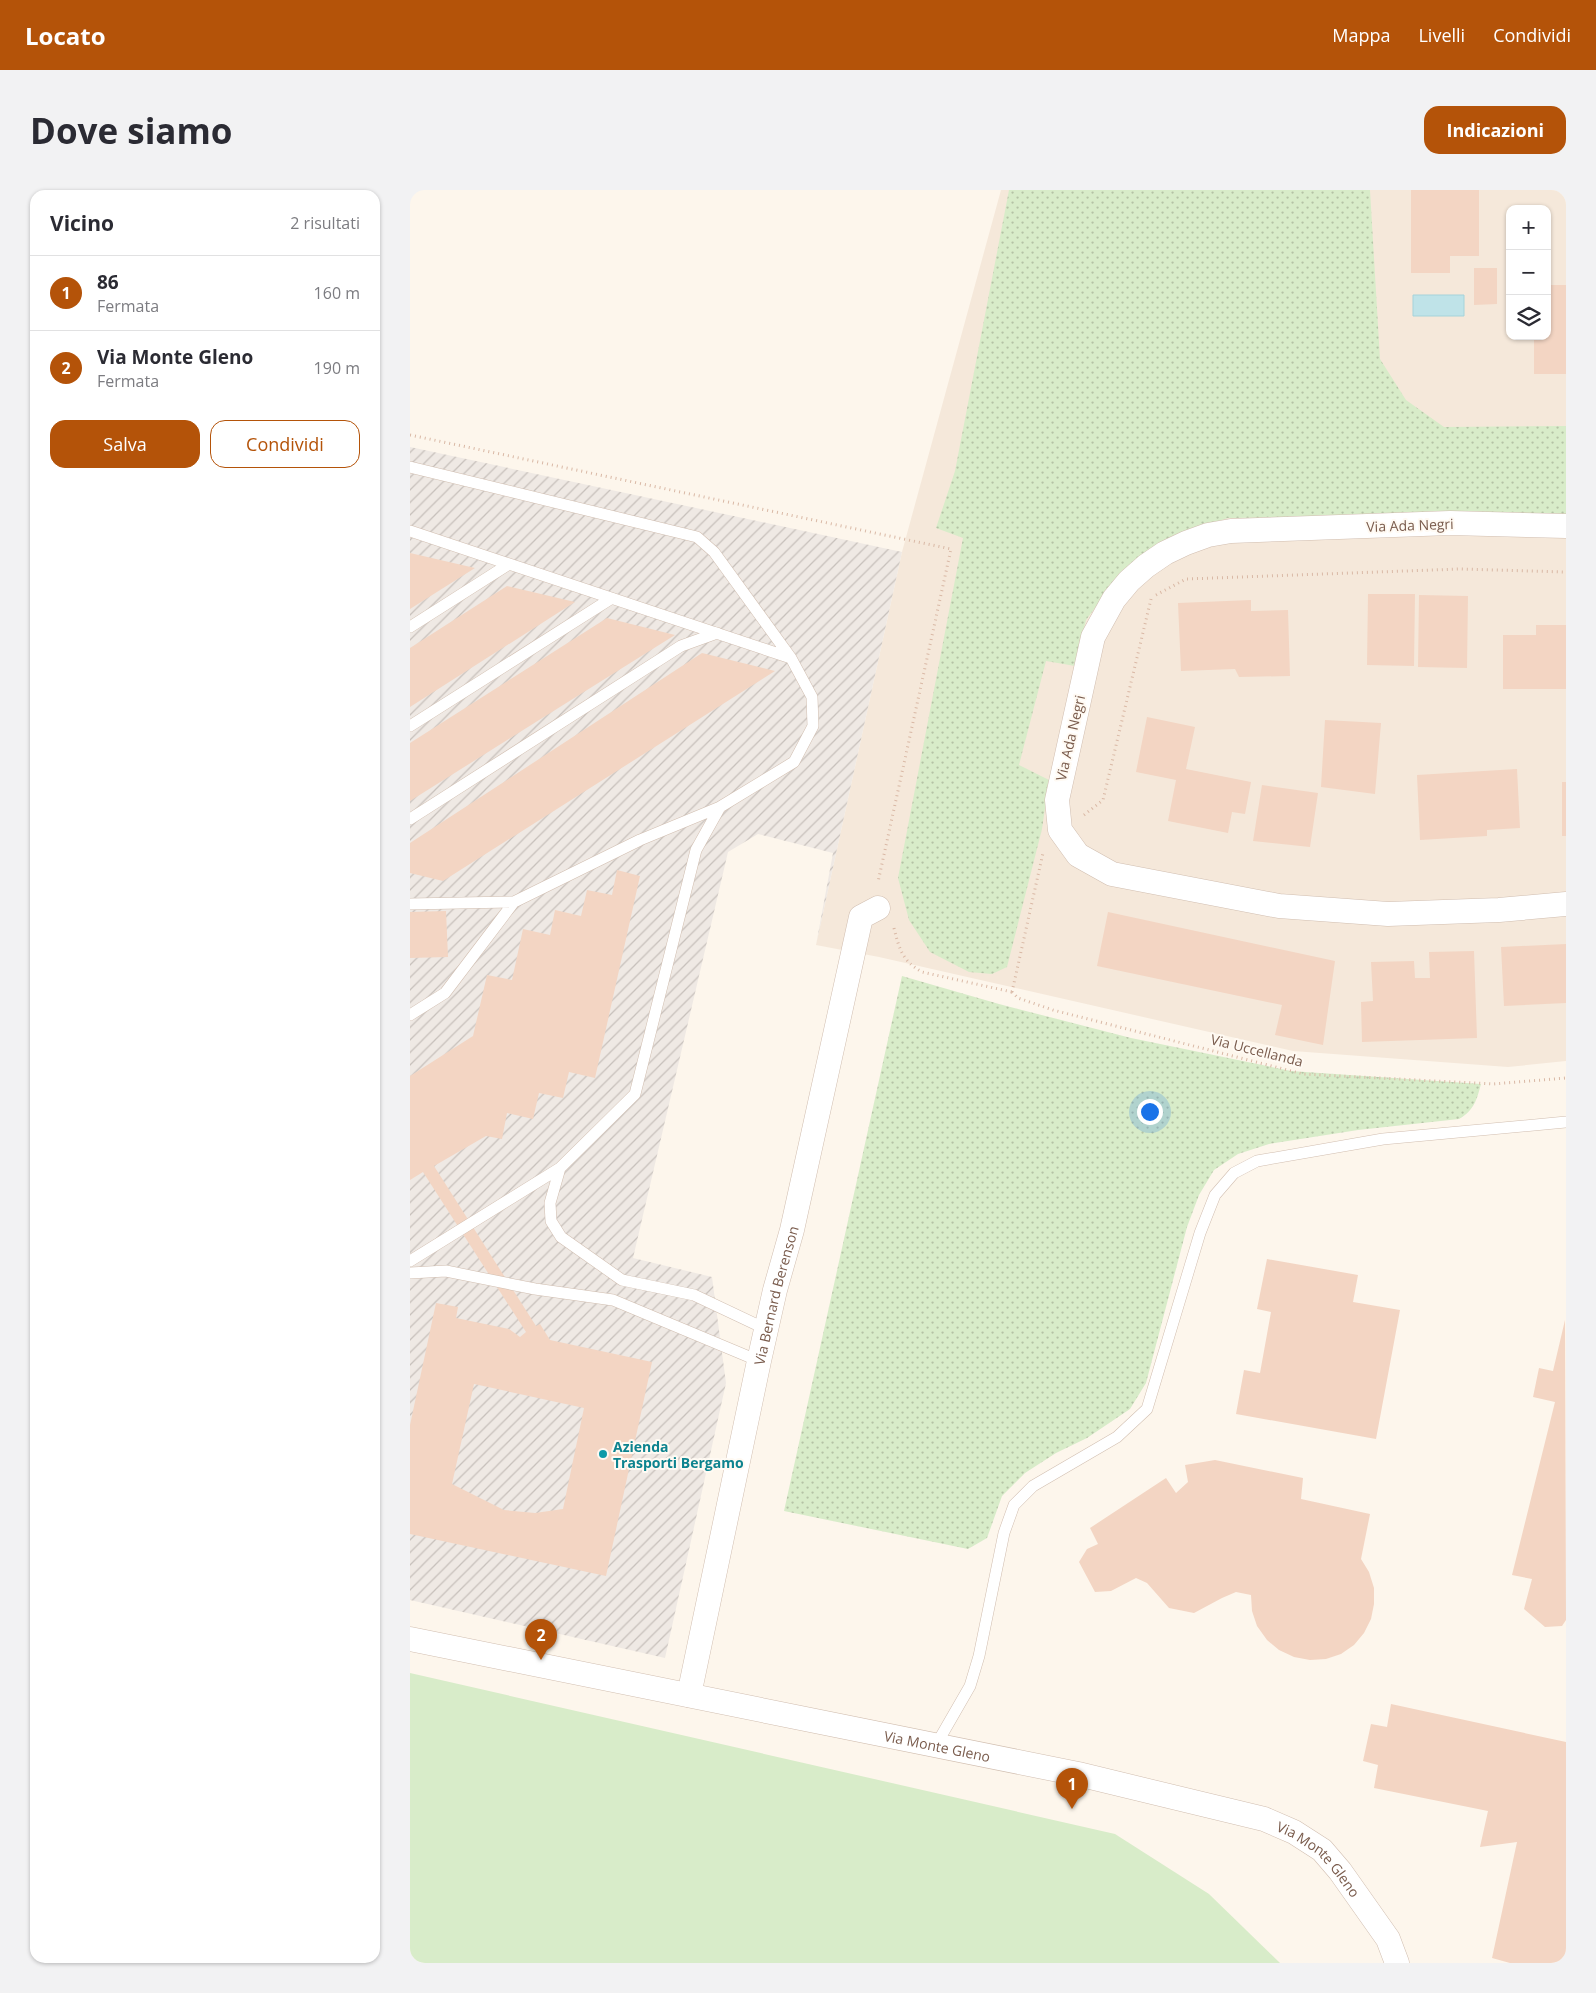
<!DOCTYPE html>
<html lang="it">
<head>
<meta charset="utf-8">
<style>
	body { margin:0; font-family:"Open Sans",sans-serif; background:#f2f2f3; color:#2b2b33 }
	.controls { position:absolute; right:15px; top:15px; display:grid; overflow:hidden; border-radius:10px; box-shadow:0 1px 4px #0004 }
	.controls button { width:45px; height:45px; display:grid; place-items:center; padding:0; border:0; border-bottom:1px solid #e1e1e2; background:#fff; color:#2b2b33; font:25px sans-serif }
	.you { position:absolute; left:739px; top:921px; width:18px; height:18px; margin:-12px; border:4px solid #fff; border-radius:50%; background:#1a73e8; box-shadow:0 0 0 8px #1a73e833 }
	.badge { display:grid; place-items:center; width:32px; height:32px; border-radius:50%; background:#b45309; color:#fff; font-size:16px; font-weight:700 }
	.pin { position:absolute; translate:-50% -41px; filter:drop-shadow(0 1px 2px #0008) }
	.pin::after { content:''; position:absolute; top:26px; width:18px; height:15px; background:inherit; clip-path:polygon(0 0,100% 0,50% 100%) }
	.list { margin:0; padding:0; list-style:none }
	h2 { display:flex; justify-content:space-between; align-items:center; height:65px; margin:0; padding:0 20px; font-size:21px }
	h2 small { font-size:16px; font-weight:400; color:#7c7c81 }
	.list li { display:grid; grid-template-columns:32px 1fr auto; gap:15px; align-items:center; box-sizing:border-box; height:75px; padding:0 20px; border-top:1px solid #e1e1e2 }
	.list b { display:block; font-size:19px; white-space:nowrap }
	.list p { margin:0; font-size:16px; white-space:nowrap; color:#7c7c81 }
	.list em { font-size:16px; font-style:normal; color:#7c7c81 }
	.actions { display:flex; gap:10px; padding:15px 20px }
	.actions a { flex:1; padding:11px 0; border:1px solid #b45309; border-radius:15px; text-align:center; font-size:18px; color:#b45309 }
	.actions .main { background:#b45309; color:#fff }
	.icon { flex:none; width:28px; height:28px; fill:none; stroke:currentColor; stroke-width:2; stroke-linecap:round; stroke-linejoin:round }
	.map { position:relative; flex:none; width:1156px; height:1773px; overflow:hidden; border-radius:15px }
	header { display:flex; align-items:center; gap:30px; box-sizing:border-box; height:70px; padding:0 25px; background:#b45309; color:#fff }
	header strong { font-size:24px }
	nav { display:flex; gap:28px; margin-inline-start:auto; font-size:18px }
	.intro { display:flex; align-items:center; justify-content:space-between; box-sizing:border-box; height:120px; padding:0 30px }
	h1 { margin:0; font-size:35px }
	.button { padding:12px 22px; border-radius:15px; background:#b45309; color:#fff; font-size:18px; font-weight:700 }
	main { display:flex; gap:30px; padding:0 30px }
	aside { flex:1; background:#fff; border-radius:15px; box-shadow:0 1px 4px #0004 }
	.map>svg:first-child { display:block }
</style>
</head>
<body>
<header>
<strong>Locato</strong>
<nav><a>Mappa</a><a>Livelli</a><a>Condividi</a></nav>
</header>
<div class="intro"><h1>Dove siamo</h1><a class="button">Indicazioni</a></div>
<main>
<aside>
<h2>Vicino<small>2 risultati</small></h2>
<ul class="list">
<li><span class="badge">1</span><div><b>86</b><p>Fermata</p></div><em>160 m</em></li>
<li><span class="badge">2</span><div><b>Via Monte Gleno</b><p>Fermata</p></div><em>190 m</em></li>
</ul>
<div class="actions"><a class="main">Salva</a><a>Condividi</a></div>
</aside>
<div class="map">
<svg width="1156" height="1773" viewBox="0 0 1156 1773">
	<defs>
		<pattern id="industrial-furrows" width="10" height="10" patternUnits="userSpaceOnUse" patternTransform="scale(1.25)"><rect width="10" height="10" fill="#efe9e4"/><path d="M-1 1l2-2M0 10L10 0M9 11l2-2" fill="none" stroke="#c7c0bb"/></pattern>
		<pattern id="grass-dots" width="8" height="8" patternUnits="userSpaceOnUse" patternTransform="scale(1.25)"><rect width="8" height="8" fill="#d8ecc9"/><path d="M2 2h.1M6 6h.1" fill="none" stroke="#b4c2a5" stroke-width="1.8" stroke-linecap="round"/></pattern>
	</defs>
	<rect width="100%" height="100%" fill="#fdf6ec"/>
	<path fill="#f5e8da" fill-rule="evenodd" d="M591,0H1156V871L1098,877L883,861L469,767L406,755L492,362ZM1100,19H1137V146H1100Z"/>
	<path fill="url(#industrial-furrows)" d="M0,257L492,362L406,755L423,663L348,644L318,662L223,1068L302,1087L316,1193L255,1468L0,1410Z"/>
	<path fill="url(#grass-dots)" d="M599,0H960L970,169L996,210L1034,237L1156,236V325L818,328L765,345L714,379L676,430L665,476L636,471L609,575L639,590L632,639L597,777L582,784L559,782L520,762L499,730L488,688L553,348L526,338L545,281Z
		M492,786L589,814L721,848L881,881L1071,894C1067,909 1064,921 1049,929L948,940L859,954L828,964L804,980L789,1005L777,1037L736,1193L720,1219L677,1248L646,1263L615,1283L592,1306L577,1348L558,1359L374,1321Z"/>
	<path fill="#d8ecc9" d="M0,1483L705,1644L799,1704L870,1773H0Z"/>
	<path fill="#bfe3e8" stroke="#a5d3da" d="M1003,105H1054V126H1003Z"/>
	<path fill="#f3d5c3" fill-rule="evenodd" d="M1001,0H1069V66H1040V83H1001Z
		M1064,78H1087V114L1064,115Z
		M1137,95H1156V184H1124V146H1137Z
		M0,363L65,378L0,419Z
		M97,396L165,412L0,517V458Z
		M958,404H1005L1004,476L957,475Z
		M1009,405L1058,406L1057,478L1008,477Z
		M841,410V421L878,420L880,486L829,487L825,479L771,481L768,413Z
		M197,428L265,445L0,611V553Z
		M1126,435H1156V499H1093V445H1126Z
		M292,463L365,481L33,691L0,683V653Z
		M737,527L785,537L776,579L841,592L835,624L822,622L818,643L758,631L766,590L726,582Z
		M915,530L971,533L965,604L911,597Z
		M1107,579L1110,638L1077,640V646L1010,650L1007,585Z
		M1152,592H1156V646H1152Z
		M852,595L908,603L900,657L843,651Z
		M207,680L230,686L185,888L159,882L153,908L129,903L123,929L97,923L92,949L76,946L24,976L126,1136L130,1134L140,1150L242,1172L196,1386L0,1344V1235L26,1113L48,1117L46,1128L99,1139L110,1147L116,1142L13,982L0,990V886L63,846L77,785L102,790L113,739L140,745L145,720L171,726L177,700L202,705ZM64,1194L174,1218L153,1319L125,1323L94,1320L42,1294Z
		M36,721L38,767L0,768V722Z
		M698,722L925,771L913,855L865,845L872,815L687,776Z
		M1156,754V813L1094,816L1091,757Z
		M1064,761L1067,848L952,852L951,812L963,811L961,772L1004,771L1005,788H1020L1019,762Z
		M857,1069L948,1085L943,1112L990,1120L966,1249L826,1224L834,1180L850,1183L861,1122L847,1119Z
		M1155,1130L1156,1430L1152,1436L1135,1437L1114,1419L1122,1389L1102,1385L1145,1212L1123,1207L1129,1178L1143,1181Z
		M805,1270L893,1288L891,1309L960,1324L951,1369L959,1382L964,1398V1414L961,1429L954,1443L944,1455L931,1464L916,1469L900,1470L884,1467L869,1460L857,1450L847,1436L842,1421L841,1405L826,1402L812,1408L784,1423L759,1418L737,1393L726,1388L701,1401L685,1402L669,1372L677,1359L688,1354L680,1338L756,1288L766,1303L778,1292L775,1275Z
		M981,1514L1156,1552V1773H1100L1082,1768L1107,1652L1070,1657L1078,1621L964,1598L968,1575L953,1571L961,1534L977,1537Z"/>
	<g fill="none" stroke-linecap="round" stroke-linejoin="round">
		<g stroke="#d1beb0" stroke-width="12">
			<path id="service" d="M0,277L287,347L304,362L381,468
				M0,341L381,468L402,507L403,536L384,572L310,617L286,660L225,904L150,978L140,1013L141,1031L151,1047L212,1090L284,1105L356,1139
				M0,437L99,374
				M0,536L202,408
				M0,629L271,456L307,443
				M0,714L104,712L230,650L310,617
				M0,825L35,803L104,712
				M0,1071L150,978
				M0,1083L36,1081L125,1099L203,1110L349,1171
				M526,1555L560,1496L569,1466L594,1343L604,1315L623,1296L707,1247L737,1219L790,1043L805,1005L824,983L847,971L973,949L1156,932"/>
		</g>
		<g stroke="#d1beb0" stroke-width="25">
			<g id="minor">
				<path d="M1156,336L1040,333L821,341L798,345L776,353L755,363L736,376L719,391L704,409L683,447L647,610L650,640L668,665L702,684L869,716L978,724L1089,720L1156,714"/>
				<path id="s1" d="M0,1449L668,1584L854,1629L884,1642L912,1660L930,1681L978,1749L987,1773"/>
				<path id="s2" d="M279,1505L349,1171L365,1100L382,1040L451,727L468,718"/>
			</g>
		</g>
		<path stroke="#d9b8a5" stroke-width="3" stroke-dasharray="1 4" stroke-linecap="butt" d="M0,245L541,359L468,692
			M746,405L776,389L1050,379L1156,382
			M674,625L693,610L741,409
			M484,738C489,758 492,771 512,782L602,802
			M602,802L633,663
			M602,802L608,808L643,820L893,884L1083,894L1156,888"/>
		<use href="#service" stroke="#fff" stroke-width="11"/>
		<use href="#minor" stroke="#fff" stroke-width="24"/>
	</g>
	<circle fill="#0f9aa8" stroke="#fffaf3" stroke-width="2" cx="193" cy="1264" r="5"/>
	<g text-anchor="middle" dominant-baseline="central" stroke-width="4" stroke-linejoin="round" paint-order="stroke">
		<g font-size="14" fill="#7a5c4d" stroke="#fffaf3">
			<text transform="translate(1000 335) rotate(-2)">Via Ada Negri</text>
			<text transform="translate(660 548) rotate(-77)">Via Ada Negri</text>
			<text transform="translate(847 860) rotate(14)">Via Uccellanda</text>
			<text stroke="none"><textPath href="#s2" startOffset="409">Via Bernard Berenson</textPath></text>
			<text stroke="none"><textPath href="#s1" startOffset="538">Via Monte Gleno</textPath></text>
			<text stroke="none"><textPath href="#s1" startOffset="942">Via Monte Gleno</textPath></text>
		</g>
		<g font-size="14" font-weight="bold" fill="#0d838f" stroke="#fffaf3" text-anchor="start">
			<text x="203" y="1256">Azienda<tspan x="203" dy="16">Trasporti Bergamo</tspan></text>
		</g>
	</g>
</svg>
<div class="controls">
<button>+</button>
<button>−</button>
<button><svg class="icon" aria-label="layers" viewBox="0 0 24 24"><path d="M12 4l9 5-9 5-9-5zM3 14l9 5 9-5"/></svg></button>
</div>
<div class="you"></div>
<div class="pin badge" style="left:662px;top:1619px">1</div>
<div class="pin badge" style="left:131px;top:1470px">2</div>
</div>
</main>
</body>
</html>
